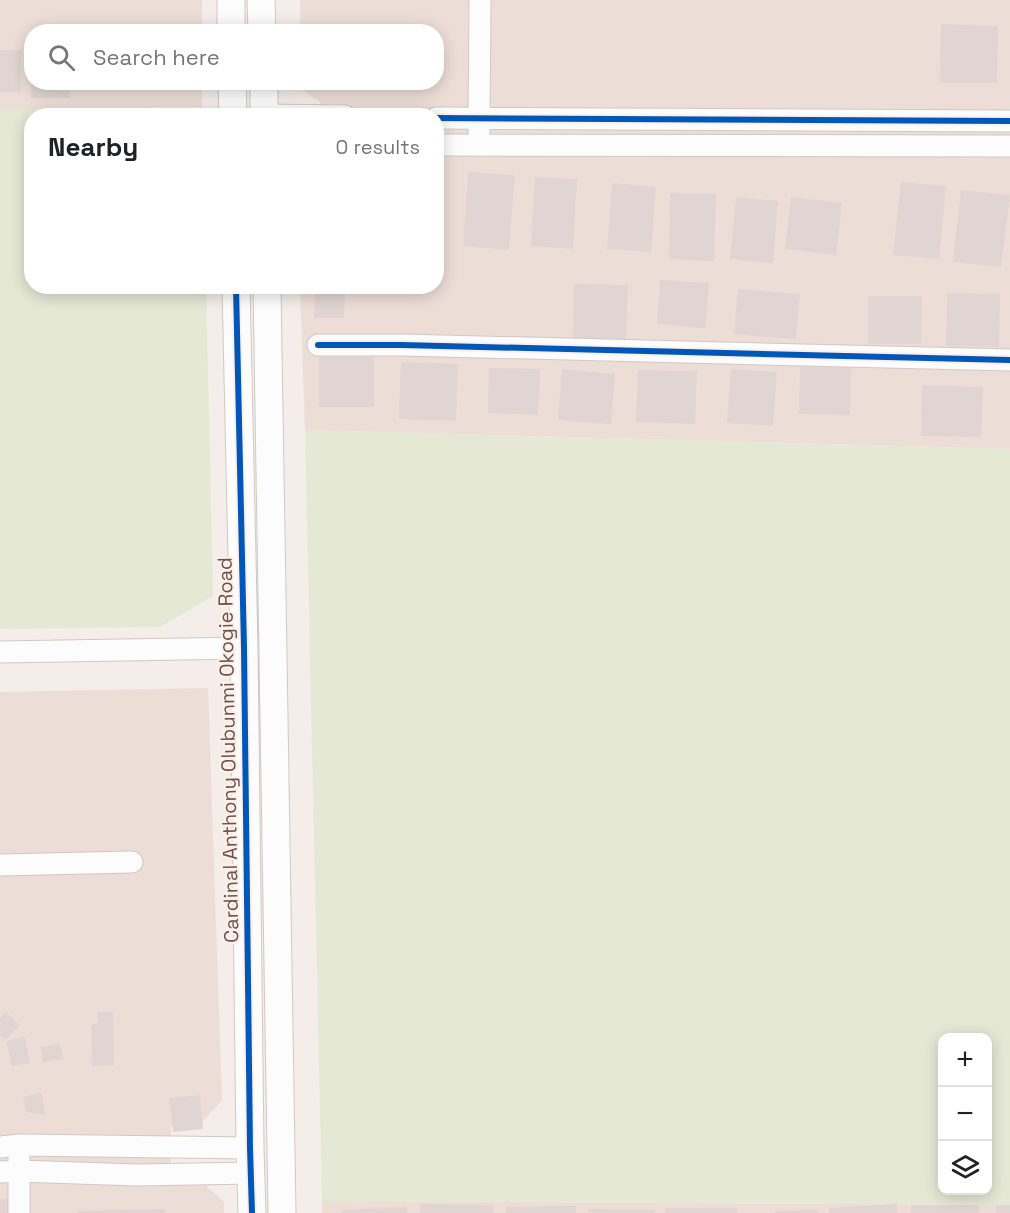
<!DOCTYPE html>
<html lang="en">
<head>
<meta charset="utf-8">
<style>
	body { margin:0; font-family:"Space Grotesk",sans-serif; background:#f6f6f6; color:#202124 }
	.controls { position:absolute; right:18px; bottom:18px; display:grid; overflow:hidden; border-radius:12px; box-shadow:0 3px 15px #0003 }
	.controls button { width:54px; height:54px; display:grid; place-items:center; padding:0; border:0; border-bottom:2px solid #e0e0e0; background:#fff; color:#202124; font:30px sans-serif }
	.list { margin:0; padding:0; list-style:none }
	h2 { display:flex; justify-content:space-between; align-items:center; height:78px; margin:0; padding:0 24px; font-size:26px }
	h2 small { font-size:20px; font-weight:400; color:#757577 }
	.icon { flex:none; width:33px; height:33px; fill:none; stroke:currentColor; stroke-width:2; stroke-linecap:round; stroke-linejoin:round }
	.map { position:relative; flex:none; width:1010px; height:1213px; overflow:hidden }
	.search { position:absolute; background:#fff; box-shadow:0 3px 15px #0003; left:24px; top:24px; width:420px; height:66px; display:flex; align-items:center; gap:15px; box-sizing:border-box; padding:0 21px; border-radius:24px; color:#757577; font-size:22px }
	.panel { position:absolute; background:#fff; box-shadow:0 3px 15px #0003; left:24px; top:108px; width:420px; height:186px; border-radius:24px }
	.map>svg:first-child { display:block }
</style>
</head>
<body>
<div class="map">
<svg width="1010" height="1213" viewBox="0 0 1010 1213">
	<rect width="100%" height="100%" fill="#f4ede9"/>
	<path fill="#ecded7" d="M0,0H202V31L32,32V82L202,83V107L0,110Z
		M300,0H1010V449L305,430L300,287L436,286V116L319,115L320,102L298,87V82H436V32L300,31Z
		M208,688L222,1101L198,1126H171V1175L200,1180L224,1202V1213H0V692Z
		M322,1201L1010,1205V1213H322Z"/>
	<path fill="#e5e8d5" fill-rule="evenodd" d="M202,107V115L32,116V286L206,287L213,596L160,627L0,629V110Z
		M305,430L1010,449V1205L322,1201ZM942,1038H988V1190H942Z"/>
	<path fill="#e0d5d2" d="M941,24L998,26L997,83H940Z
		M0,50H21V92H0Z
		M31,82H69L70,98H31Z
		M468,172L515,175L509,250L463,246Z
		M535,177L577,179L573,249L531,246Z
		M901,182L946,186L939,259L893,255Z
		M612,183L656,187L651,252L607,249Z
		M961,190L1010,195L1001,267L953,262Z
		M670,193L716,194L714,261L669,259Z
		M736,197L778,201L773,263L730,259Z
		M791,197L842,203L836,255L785,249Z
		M660,280L709,283L705,328L657,324Z
		M574,284L628,285L626,339L573,338Z
		M315,286H345L344,318H314Z
		M738,289L800,294L796,339L734,334Z
		M947,293L1000,294L999,347L946,346Z
		M868,296H922L921,344H868Z
		M319,357H374V407H319Z
		M401,362L458,364L456,421L399,419Z
		M800,367L851,368L850,415L799,414Z
		M489,368L540,369L538,415L488,413Z
		M562,369L615,374L611,424L558,420Z
		M731,369L777,372L773,426L727,423Z
		M638,370L697,371L695,424L636,422Z
		M922,385L983,387L981,437L921,436Z
		M6,1012L20,1025L5,1040L0,1035V1018Z
		M98,1012H113L114,1065L92,1066L91,1025L98,1023Z
		M25,1037L30,1063L12,1066L6,1041Z
		M60,1044L63,1059L43,1062L41,1047Z
		M41,1093L46,1115L26,1112L23,1097Z
		M200,1095L203,1129L173,1132L169,1098Z
		M0,1199H11L12,1213H0Z
		M420,1204L493,1205V1213H420Z
		M897,1204V1213H829V1208Z
		M911,1205H979V1213H911Z
		M996,1205H1010V1213H996Z
		M576,1206V1213H506V1207Z
		M407,1207L408,1213H342V1210Z
		M665,1208H737V1213H665Z
		M165,1209V1213H78V1211Z
		M588,1209L655,1210V1213H588Z
		M818,1210V1213H775V1211Z"/>
	<g fill="none" stroke-linecap="round" stroke-linejoin="round">
		<g stroke="#d1c8c4" stroke-width="23">
			<path id="minor" d="M264,115L345,116
				M436,118L1010,121
				M479,132L480,0
				M436,145L1010,146
				M318,345H402L1010,360
				M0,652L244,648
				M0,865L132,862
				M0,1147L19,1145L250,1148
				M19,1158V1213
				M0,1172L18,1171L137,1175L251,1173"/>
		</g>
		<g stroke="#d1c8c4" stroke-width="29">
			<path id="tertiary" d="M231,0V32
				M261,0L262,32
				M232,82L233,116
				M264,82V116
				M236,286L244,648L250,1148L252,1213
				M267,286L282,1213"/>
		</g>
		<use href="#minor" stroke="#fdfcfc" stroke-width="21"/>
		<use href="#tertiary" stroke="#fdfcfc" stroke-width="27"/>
		<g stroke="#fcf1ea" stroke-width="10">
			<path id="cycleway" d="M436,118L1010,121
				M236,286L244,648L250,1148L252,1213
				M318,345H402L1010,360"/>
		</g>
		<use href="#cycleway" stroke="#0057b8" stroke-width="6"/>
	</g>
	<g text-anchor="middle" dominant-baseline="central" stroke-width="4.5" stroke-linejoin="round" paint-order="stroke">
		<g font-size="20" fill="#6d524d" stroke="#fcf1ea">
			<text transform="translate(228 750) rotate(-91)">Cardinal Anthony Olubunmi Okogie Road</text>
		</g>
	</g>
</svg>
<div class="controls">
<button>+</button>
<button>−</button>
<button><svg class="icon" aria-label="layers" viewBox="0 0 24 24"><path d="M12 4l9 5-9 5-9-5zM3 14l9 5 9-5"/></svg></button>
</div>
<div class="search"><svg class="icon" aria-label="search" viewBox="0 0 24 24"><circle cx="10" cy="10" r="6"/><path d="M15 15l6 6"/></svg>Search here</div>
<section class="panel">
<h2>Nearby<small>0 results</small></h2>
<ul class="list">
</ul>
</section>
</div>
</body>
</html>
